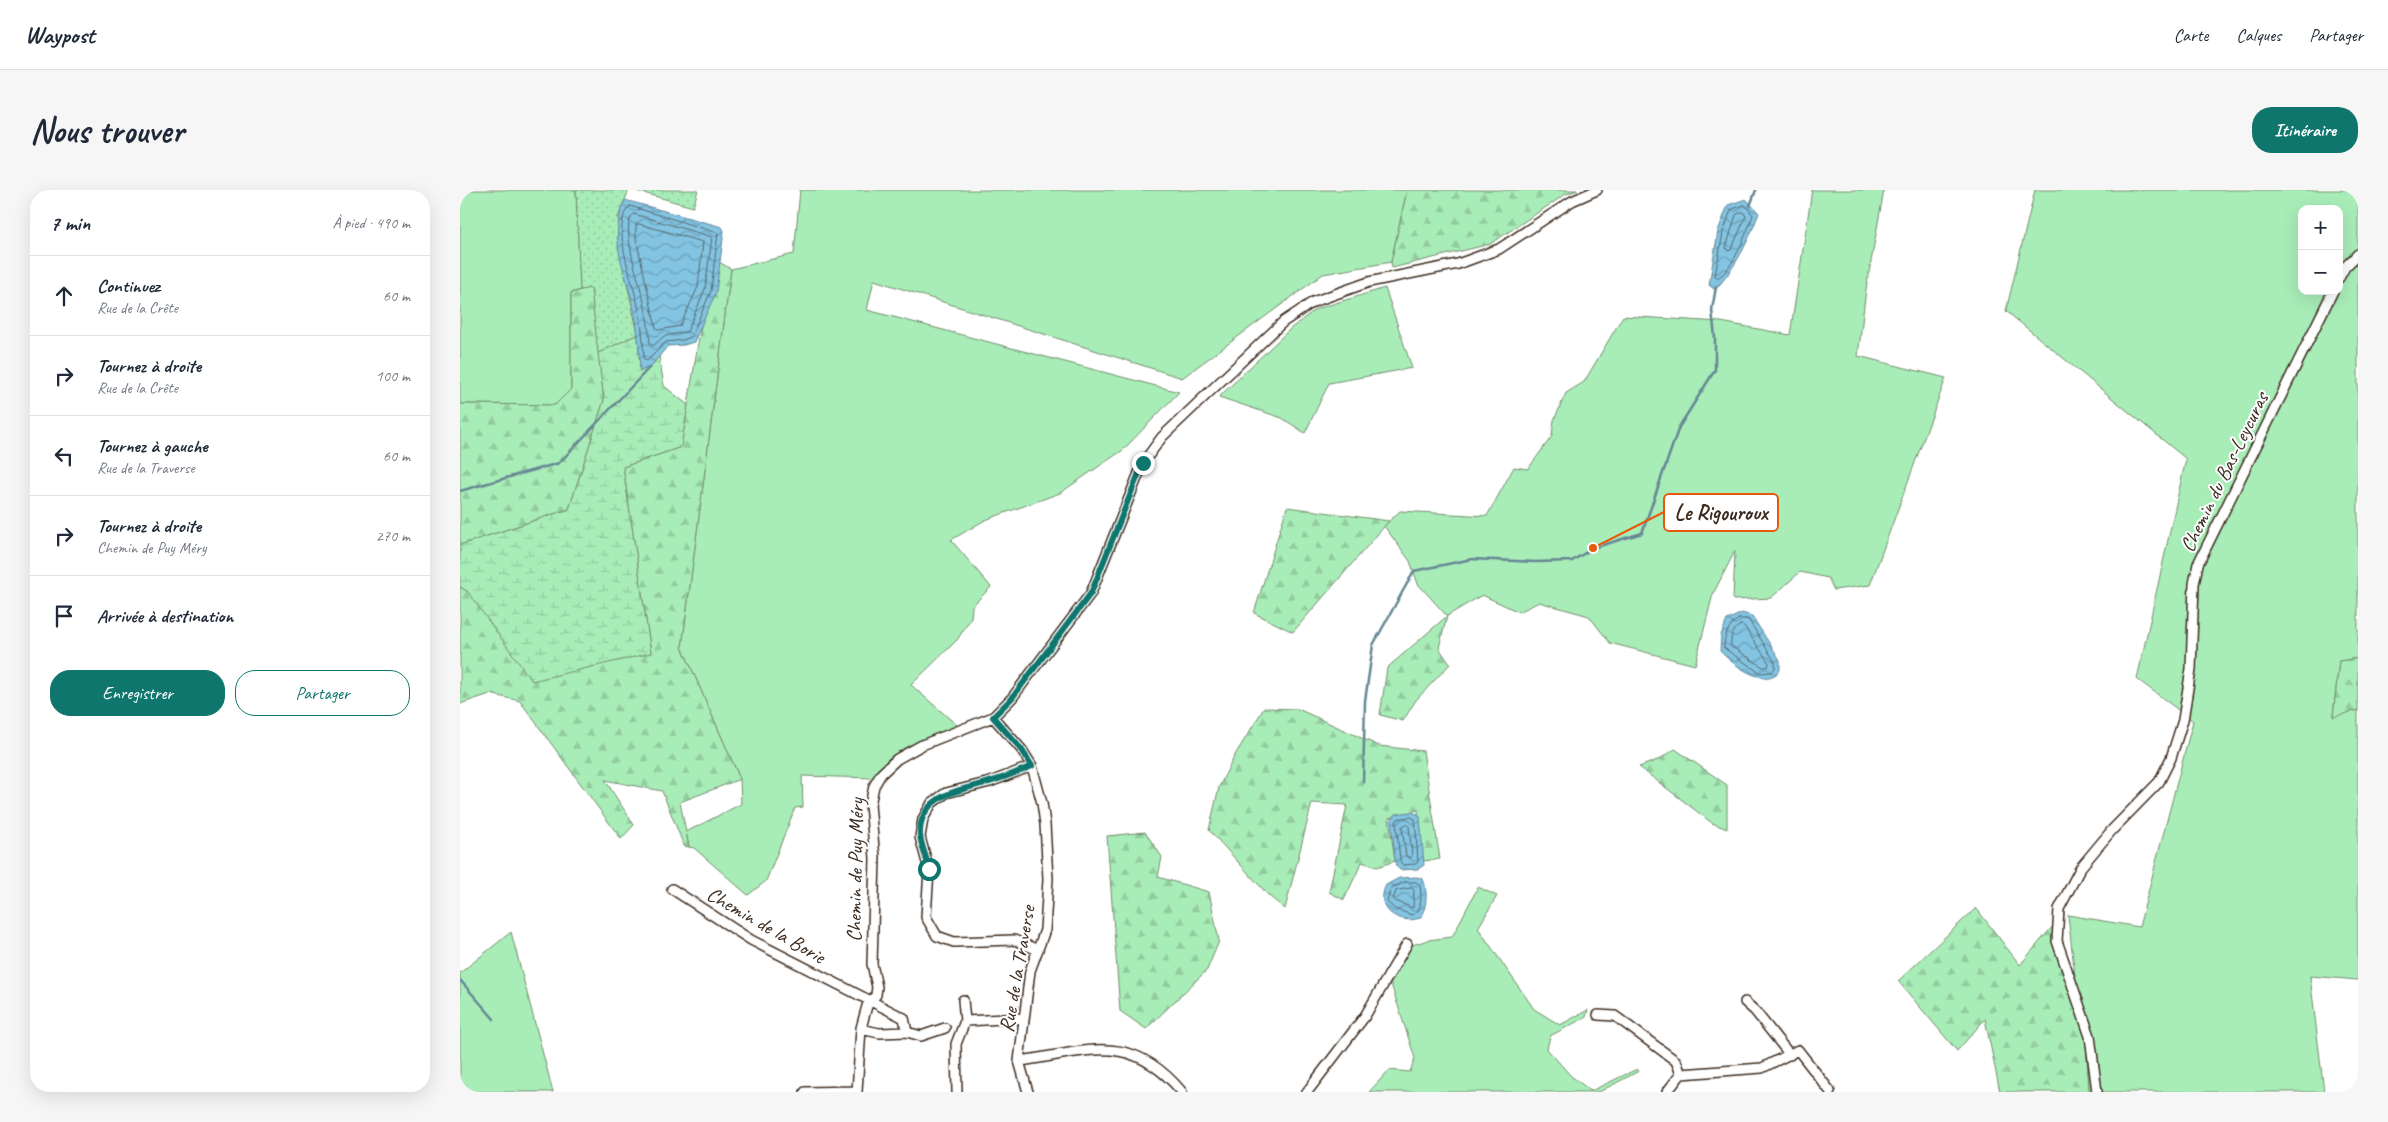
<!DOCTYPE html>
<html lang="fr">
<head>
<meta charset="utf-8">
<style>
	body { margin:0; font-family:Caveat,sans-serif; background:#f6f6f7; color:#1f2937 }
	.controls { position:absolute; right:15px; top:15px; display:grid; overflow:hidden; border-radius:10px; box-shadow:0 5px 20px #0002 }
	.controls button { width:45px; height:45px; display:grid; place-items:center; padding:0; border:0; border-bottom:1px solid #e0e1e3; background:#fff; color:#1f2937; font:25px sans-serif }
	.stop { position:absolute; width:15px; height:15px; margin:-11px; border:4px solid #0f766e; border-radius:50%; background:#fff }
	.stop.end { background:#0f766e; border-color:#fff; box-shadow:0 1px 5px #0008 }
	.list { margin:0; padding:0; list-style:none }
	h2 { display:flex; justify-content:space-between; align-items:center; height:65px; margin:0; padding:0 20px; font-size:21px }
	h2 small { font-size:16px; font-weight:400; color:#747a83 }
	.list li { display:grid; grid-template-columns:32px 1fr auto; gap:15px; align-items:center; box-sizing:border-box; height:80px; padding:0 20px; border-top:1px solid #e0e1e3 }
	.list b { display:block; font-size:19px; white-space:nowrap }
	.list p { margin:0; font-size:16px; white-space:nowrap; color:#747a83 }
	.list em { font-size:16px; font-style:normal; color:#747a83 }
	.actions { display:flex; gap:10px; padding:15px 20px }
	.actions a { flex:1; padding:11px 0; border:1px solid #0f766e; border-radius:20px; text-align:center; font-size:18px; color:#0f766e }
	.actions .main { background:#0f766e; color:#fff }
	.icon { flex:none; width:28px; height:28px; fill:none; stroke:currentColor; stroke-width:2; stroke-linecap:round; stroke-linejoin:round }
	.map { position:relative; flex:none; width:1898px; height:902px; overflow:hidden; border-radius:20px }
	header { display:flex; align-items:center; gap:30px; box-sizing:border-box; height:70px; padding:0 25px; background:#fff; border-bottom:1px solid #e0e1e3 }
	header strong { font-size:24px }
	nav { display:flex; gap:28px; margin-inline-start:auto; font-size:18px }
	.intro { display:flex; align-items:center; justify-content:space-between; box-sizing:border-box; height:120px; padding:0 30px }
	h1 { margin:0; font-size:35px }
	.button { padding:12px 22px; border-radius:20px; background:#0f766e; color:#fff; font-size:18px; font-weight:700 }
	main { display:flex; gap:30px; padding:0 30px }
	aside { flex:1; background:#fff; border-radius:20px; box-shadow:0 5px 20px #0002 }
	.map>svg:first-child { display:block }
</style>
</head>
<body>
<header>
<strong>Waypost</strong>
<nav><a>Carte</a><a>Calques</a><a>Partager</a></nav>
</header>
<div class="intro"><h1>Nous trouver</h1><a class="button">Itinéraire</a></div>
<main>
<aside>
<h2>7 min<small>À pied · 490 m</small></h2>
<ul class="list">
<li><svg class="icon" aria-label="ahead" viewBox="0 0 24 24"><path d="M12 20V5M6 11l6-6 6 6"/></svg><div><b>Continuez</b><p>Rue de la Crête</p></div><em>60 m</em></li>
<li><svg class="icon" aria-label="right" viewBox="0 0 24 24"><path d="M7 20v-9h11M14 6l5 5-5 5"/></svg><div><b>Tournez à droite</b><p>Rue de la Crête</p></div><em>100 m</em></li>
<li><svg class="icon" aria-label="left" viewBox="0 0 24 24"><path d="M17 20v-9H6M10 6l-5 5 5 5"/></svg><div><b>Tournez à gauche</b><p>Rue de la Traverse</p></div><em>60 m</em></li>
<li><svg class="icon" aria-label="right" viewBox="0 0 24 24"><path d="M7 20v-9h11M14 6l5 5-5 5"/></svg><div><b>Tournez à droite</b><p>Chemin de Puy Méry</p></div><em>270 m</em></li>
<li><svg class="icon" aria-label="arrive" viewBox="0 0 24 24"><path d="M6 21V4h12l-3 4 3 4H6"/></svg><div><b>Arrivée à destination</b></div></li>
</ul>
<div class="actions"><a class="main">Enregistrer</a><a>Partager</a></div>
</aside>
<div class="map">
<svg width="1898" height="902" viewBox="0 0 1898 902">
	<defs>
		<pattern id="forest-firs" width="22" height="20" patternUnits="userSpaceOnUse" patternTransform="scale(1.25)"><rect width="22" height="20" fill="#a8edb8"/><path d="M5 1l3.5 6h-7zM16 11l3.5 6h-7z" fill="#92cb9e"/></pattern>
		<pattern id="wetland-marsh" width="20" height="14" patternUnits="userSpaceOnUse" patternTransform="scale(1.25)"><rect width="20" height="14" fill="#a8edb8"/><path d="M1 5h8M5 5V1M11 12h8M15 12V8" fill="none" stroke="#92cb9e"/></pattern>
		<pattern id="park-dots" width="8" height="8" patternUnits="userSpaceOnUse" patternTransform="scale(1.25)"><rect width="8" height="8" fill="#a8edb8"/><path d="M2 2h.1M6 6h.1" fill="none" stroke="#92cb9e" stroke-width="1.8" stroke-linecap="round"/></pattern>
		<pattern id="water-waves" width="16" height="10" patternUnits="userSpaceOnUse" patternTransform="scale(1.25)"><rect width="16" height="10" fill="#82c4e2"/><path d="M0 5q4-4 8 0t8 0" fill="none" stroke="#6c9fb7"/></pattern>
	</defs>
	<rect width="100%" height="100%" fill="#fff"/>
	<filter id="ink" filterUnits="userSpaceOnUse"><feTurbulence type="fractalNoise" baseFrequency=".02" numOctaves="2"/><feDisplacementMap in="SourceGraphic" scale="10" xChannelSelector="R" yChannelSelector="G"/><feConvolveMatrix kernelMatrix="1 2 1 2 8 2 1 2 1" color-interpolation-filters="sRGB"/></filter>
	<g filter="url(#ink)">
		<path fill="#a8edb8" stroke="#728c6b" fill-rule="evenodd" d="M0,0H116L120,100L111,103V199L95,215L0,214Z
			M340,0H947L931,72L863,84L722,188L414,90L407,120L719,202L663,260L600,303L525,330L491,350L531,397L512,416L511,428L497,450L451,495L498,536L446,557L428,569L413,588L342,586L343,617L335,618L306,691L288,705L234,658L229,657L226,642L281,614L280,589L222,457L271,79L334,64Z
			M1352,0H1424L1406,99L1398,166L1486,188L1410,395L1374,400L1368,388L1340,382L1311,408L1273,410L1275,361L1253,404L1235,475L1150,453L1129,426L1079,412L1059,422L1022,405L987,426L958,394L950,371L924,336L940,321L1027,326L1054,277L1068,279L1092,246L1094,230L1106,203L1124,192L1163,126L1261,132L1330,145Z
			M1575,0H1898V468L1879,471L1873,526L1898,520V790L1850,786L1864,902H1628L1608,725L1679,737L1733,531L1677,489L1726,269L1546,121ZM1842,19H1879V101H1842Z
			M925,98L952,178L869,193L845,243L822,228L759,207L830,139L856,119Z
			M1018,697L1037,706L1018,738L1074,819L1100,835L1128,820L1126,827L1090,846L1087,859L1111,886L1131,901L1177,879L1179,881L1139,902H909L929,880L950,882L955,868L930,791L949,756L968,750L992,747Z
			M51,742L93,902H0V783Z"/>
		<path fill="url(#forest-firs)" stroke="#728c6b" d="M947,0H1118L1106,4L1030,54L932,78L931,72Z
			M252,68L271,79L222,457L280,589L220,612L229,657L224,656L202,601L145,590L174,635L161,649L60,511L30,504L0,514V397L7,401L191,463L163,277L221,257Z
			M131,97L144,210L109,319L0,355V214L95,215L111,199V103Z
			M827,317L929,331L833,442L794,423Z
			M987,426L979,458L990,474L956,510L943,531L920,525L927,478Z
			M1898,468V520L1873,527L1879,471Z
			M804,518L838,519L919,556L963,561L980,669L963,671L958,620L929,628L935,671L917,677L902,672L884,710L869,702L887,615L852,613L825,719L809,706L749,640L759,597L775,565Z
			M1215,559L1267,595V639L1252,633L1179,577L1200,569Z
			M685,642L702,667L698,687L749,702L759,751L747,780L686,839L660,821L647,646Z
			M1516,718L1560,775L1593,736V754L1626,848L1629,902H1540L1525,829L1497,861L1438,791Z"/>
		<path fill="url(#wetland-marsh)" stroke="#728c6b" d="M178,144L180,181L190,177L199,166L204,196L228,215L221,257L163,277L191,463L72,491L7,401L0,397V355L109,319L144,210L138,163Z"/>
		<path fill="url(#park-dots)" stroke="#728c6b" d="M116,0H169L158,27L164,80L178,144L138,163L131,98L120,100Z
			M173,0H238L233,17Z"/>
		<path fill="url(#water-waves)" stroke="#668694" d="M1286,9L1299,23C1288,52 1276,77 1255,100L1249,95L1258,41L1268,15Z
			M165,10L262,37L264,41L256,102L234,152L224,155L208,156L190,177L180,181C179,159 178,137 173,115C164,76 148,50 165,10Z
			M1282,423L1292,426L1320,470V480C1306,500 1272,474 1260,461L1261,445L1267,430Z
			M951,622L958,624L960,627L964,675L958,679L940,680L936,676L935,671L931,630L936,624Z
			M957,687L963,689C968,700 967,719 960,728C941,735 913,720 926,695L939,688Z"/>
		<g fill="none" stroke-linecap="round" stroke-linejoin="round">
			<path stroke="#57686c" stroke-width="1" d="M1285,15L1293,25C1287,41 1273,81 1257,88L1255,85L1263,43L1271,20Z
				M170,16L258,43L251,101L231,147L223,150L206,152L187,171L184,169C183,151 182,133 178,116C174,94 149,32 170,16Z
				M1283,22L1286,26L1271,60L1268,61L1266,58L1276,25Z
				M174,24L252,47L245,99L227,142L204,146L193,156L190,154C189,140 187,126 184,112C181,97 158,32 174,24Z
				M179,34L243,52L238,97L220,136L199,140L196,138L176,48V35Z
				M1279,429H1288L1315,472V478L1312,482L1300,483L1264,458C1264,447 1268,434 1279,429Z
				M1281,435L1284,436L1309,473L1308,477H1303L1271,456C1270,448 1273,438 1281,435Z
				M951,627L955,629L958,672L956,674L942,675L940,670L936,632L938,629Z
				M947,634L949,636L952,666L950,668L946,666L942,637Z
				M947,692H956L960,695C961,705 963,721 952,725L935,719L927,712L931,698Z
				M952,698L954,701L953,718L933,710L936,701Z"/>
			<path stroke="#668694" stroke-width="2.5" d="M1290,16L1296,0
				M0,301L99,273L190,177
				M903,593L905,511L913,455L954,381L1012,369L1076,372L1112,371L1133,358L1182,343L1219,237L1255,180V148L1252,120L1256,97
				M0,790L34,829"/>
			<g stroke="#3b2a1e" stroke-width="12">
				<path id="street" d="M1879,88L1885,77L1898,64
					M533,527L562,560L572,576L582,613L585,634L588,689L585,740L570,781L559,871L568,902
					M572,576L530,592L486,603L472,613L463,629L460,647L469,680L466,727L477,746L494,752L554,750L578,760
					M212,699L291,750L444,828L447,842L419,843L401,839
					M1285,812L1295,821L1330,865
					M1138,825L1155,826L1216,871L1221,884L1207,902
					M505,831L564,828
					M447,842L461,846L485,838
					M559,871C628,862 670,840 722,902
					M1221,884L1302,878L1338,860L1370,901
					M345,902L397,901
					M397,902L401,838L407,816L416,805L417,797L412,774L415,668L410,615L414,596L421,584L437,569L462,555L533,527L552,508L631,403L683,273L702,247L823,132L853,112L909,92L998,74L1039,59L1112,11L1137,0
					M497,902L496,854L505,831L503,810
					M847,902L905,826L947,754
					M1637,902L1630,846L1597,751L1599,719L1621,677L1652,640L1699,592L1711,568L1723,530L1731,479L1734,394L1738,374L1873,101"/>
			</g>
			<use href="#street" stroke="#fff" stroke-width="9"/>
		</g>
	</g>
	<g fill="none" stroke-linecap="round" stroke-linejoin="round" filter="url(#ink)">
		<path stroke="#0f766e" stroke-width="6" d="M469,679C467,668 461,656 460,645C459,604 500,601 529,592C544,588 558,582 572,576L562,560L533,527L552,508L631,403L683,273"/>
	</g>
	<g text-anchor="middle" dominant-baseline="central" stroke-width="4" stroke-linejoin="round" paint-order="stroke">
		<g font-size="21" fill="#3b2a1e" stroke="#fff">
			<text transform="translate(1764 282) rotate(-64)">Chemin du Bas-Leycuras</text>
			<text transform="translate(395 680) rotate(-89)">Chemin de Puy Méry</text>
			<text transform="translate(306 735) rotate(30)">Chemin de la Borie</text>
			<text transform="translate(557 779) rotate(-80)">Rue de la Traverse</text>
		</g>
	</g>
	<path fill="none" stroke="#e8590c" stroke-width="2" d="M1133 358L1204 322"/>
	<circle fill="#e8590c" stroke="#fff" stroke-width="2" cx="1133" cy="358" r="5"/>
	<rect fill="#fff" stroke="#e8590c" stroke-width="2" x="1204" y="304" width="114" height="37" rx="5"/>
	<g font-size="22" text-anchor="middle" font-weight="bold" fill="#3b2a1e">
		<text x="1261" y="330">Le Rigouroux</text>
	</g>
</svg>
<div class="controls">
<button>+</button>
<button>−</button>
</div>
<div class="stop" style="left:469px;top:679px"></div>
<div class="stop end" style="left:683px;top:273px"></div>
</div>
</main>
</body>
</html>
